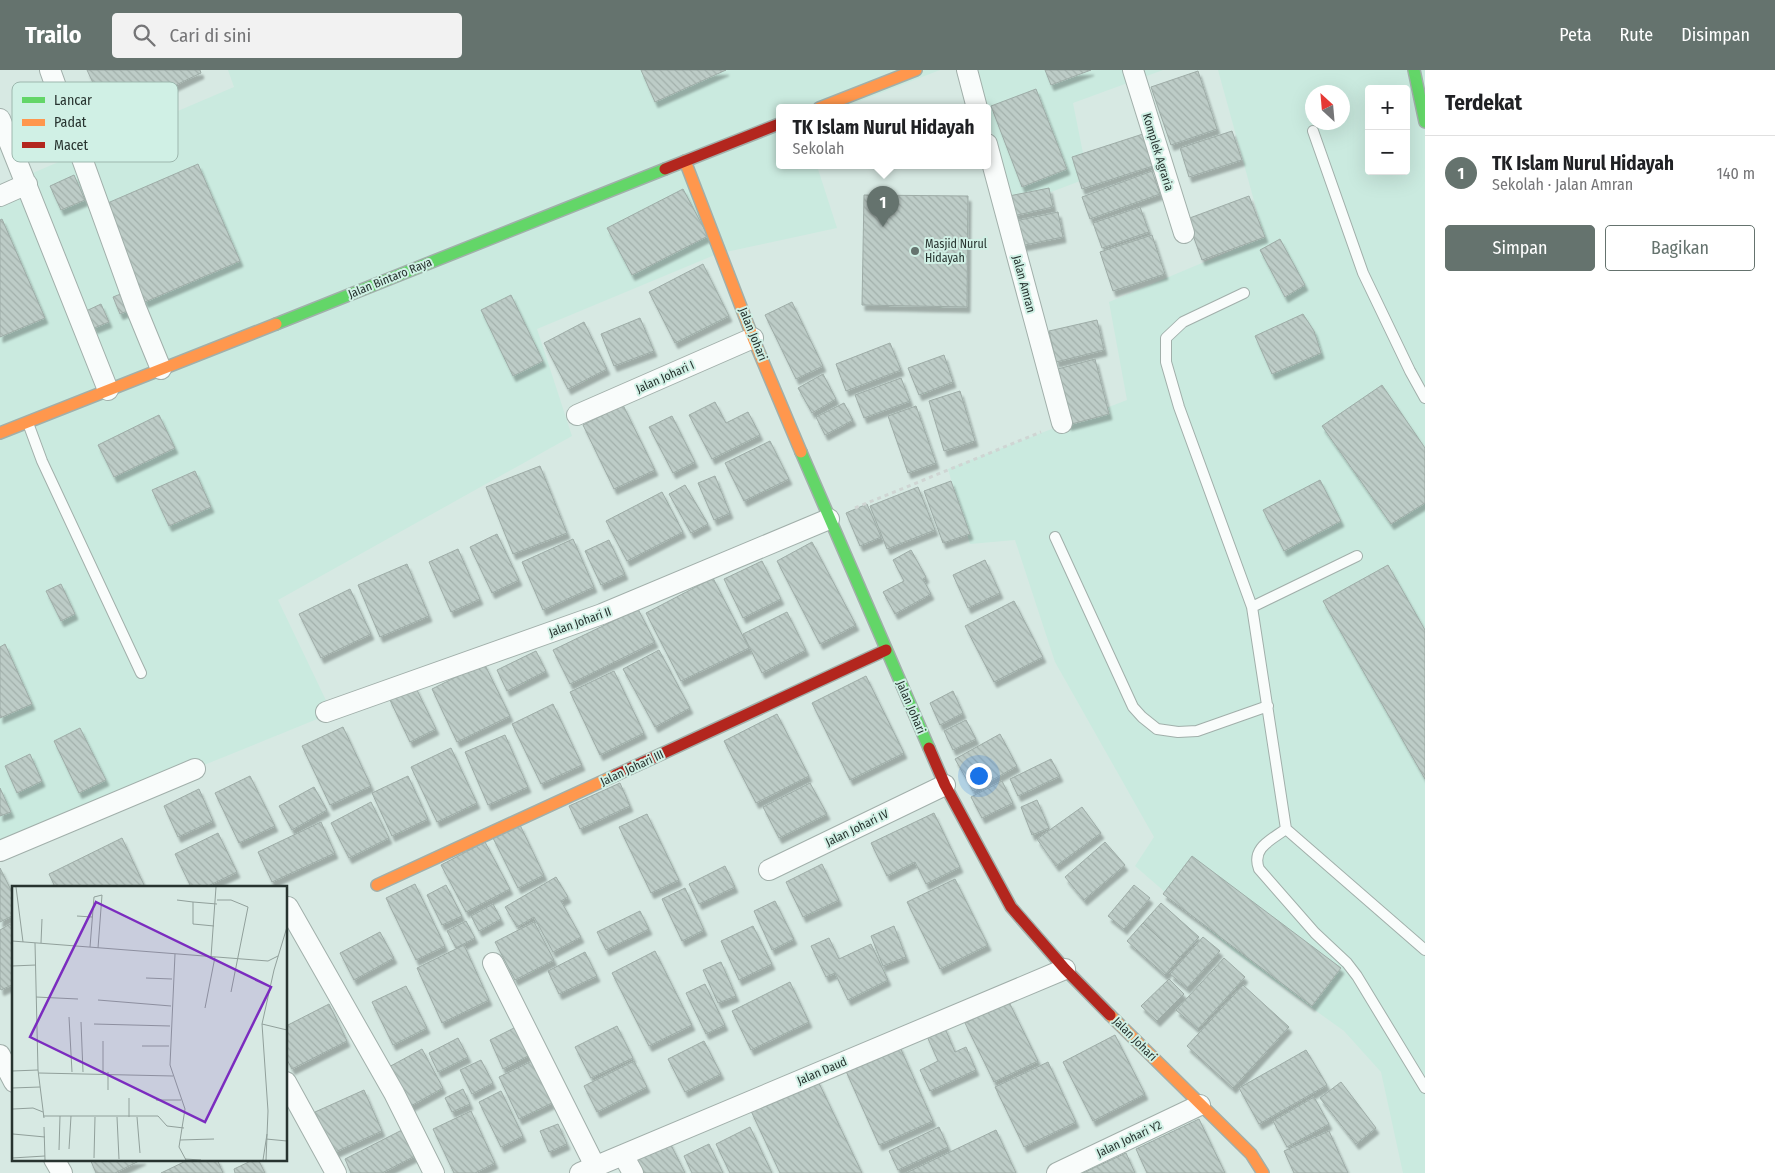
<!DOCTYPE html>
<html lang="id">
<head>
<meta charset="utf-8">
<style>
	body { margin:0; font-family:"Fira Sans Condensed",sans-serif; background:#f2f2f2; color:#202124 }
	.controls { position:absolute; right:15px; top:15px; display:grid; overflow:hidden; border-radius:5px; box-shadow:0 5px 20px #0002 }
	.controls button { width:45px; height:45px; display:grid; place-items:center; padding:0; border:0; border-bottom:1px solid #e0e0e0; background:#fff; color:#202124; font:25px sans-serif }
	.compass { position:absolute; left:1305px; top:15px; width:45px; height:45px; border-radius:50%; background:#fff; box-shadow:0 5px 20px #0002; rotate:334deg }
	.you { position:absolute; left:978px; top:705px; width:18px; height:18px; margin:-12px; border:4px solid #fff; border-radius:50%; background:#1a73e8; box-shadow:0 0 0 8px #1a73e833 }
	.badge { display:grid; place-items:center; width:32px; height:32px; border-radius:50%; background:#65736e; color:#fff; font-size:16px; font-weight:700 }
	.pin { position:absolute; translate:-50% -41px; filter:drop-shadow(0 1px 2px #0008) }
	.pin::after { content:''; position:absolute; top:26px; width:18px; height:15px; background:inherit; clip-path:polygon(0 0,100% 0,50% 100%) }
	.popup { position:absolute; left:776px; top:34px; width:215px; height:65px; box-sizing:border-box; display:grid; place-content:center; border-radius:5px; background:#fff; filter:drop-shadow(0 1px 4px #0005); font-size:16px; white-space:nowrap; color:#757577 }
	.popup b { font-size:19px; color:#202124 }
	.popup::after { content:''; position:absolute; left:50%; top:100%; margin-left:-10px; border:10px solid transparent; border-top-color:#fff }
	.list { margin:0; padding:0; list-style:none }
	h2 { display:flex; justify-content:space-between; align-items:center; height:65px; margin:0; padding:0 20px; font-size:21px }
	h2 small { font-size:16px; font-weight:400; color:#757577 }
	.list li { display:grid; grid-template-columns:32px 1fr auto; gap:15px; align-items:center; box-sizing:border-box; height:75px; padding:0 20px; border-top:1px solid #e0e0e0 }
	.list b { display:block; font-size:19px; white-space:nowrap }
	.list p { margin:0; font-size:16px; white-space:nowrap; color:#757577 }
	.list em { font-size:16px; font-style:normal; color:#757577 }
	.actions { display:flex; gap:10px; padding:15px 20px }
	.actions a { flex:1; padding:11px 0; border:1px solid #65736e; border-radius:5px; text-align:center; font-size:18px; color:#65736e }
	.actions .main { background:#65736e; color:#fff }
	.icon { flex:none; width:28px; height:28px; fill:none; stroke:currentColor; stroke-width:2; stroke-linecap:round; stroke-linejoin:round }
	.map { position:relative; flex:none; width:1425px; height:1103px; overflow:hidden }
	header { display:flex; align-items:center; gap:30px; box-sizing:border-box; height:70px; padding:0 25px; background:#65736e; color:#fff }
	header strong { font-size:24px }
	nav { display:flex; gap:28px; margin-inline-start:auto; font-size:18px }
	.search { width:350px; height:45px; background:#f2f2f2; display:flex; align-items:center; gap:12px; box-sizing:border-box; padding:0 18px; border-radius:5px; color:#757577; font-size:19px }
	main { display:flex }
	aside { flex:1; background:#fff }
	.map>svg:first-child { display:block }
</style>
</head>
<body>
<header>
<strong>Trailo</strong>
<div class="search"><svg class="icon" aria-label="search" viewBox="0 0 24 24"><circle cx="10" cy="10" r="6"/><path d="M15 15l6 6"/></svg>Cari di sini</div>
<nav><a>Peta</a><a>Rute</a><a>Disimpan</a></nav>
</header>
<main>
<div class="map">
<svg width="1425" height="1103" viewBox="0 0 1425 1103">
	<defs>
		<pattern id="building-back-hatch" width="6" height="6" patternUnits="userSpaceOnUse" patternTransform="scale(1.25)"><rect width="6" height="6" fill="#bdccc7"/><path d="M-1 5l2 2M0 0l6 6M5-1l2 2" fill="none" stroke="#a2b0ab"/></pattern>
		<filter id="shadow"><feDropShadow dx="3" dy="5.5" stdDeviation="1" flood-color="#0004"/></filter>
	</defs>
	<rect width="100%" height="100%" fill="#d7e9e3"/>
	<path fill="#caeadf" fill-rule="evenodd" d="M228,0H940L842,38H779V96H817L837,158L717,184L537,259L572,366L278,530L332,643L0,778V117L234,17Z
		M973,0H1163L1073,33L1088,108L1014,136L987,45V38H985Z
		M1218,0H1425V1103H1403L1381,1002L1344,961L1233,881L1135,796L1154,767L1055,592L1015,470L970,474L948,399L1127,330L1109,232L1264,167ZM1369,19H1406V101H1369ZM1312,22H1342V52H1312Z"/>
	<path fill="url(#building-back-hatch)" stroke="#9eaca7" filter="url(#shadow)" d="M87,0H200L201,3L109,47Z
		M641,0H726L655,32Z
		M1045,0H1091L1051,15Z
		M1198,1L1217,59L1171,75L1151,17Z
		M1036,19L1067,99L1022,117L991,36Z
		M1232,61L1242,90L1189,107L1180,78Z
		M1146,63L1156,95L1082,119L1072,87Z
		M198,94L240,191L145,232L103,135Z
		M1152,101L1160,124L1090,149L1082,127Z
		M74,105L85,130L61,140L50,116Z
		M1049,118L1053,137L1013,146L1009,126Z
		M683,119L708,166L632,205L607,158Z
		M864,125L968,126L967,237L862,235Z
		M1249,126L1265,167L1202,190L1187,149Z
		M1140,137L1149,162L1102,178L1093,153Z
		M1058,142L1063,167L1020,176L1015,151Z
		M2,149L45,248L0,267V150Z
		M1152,165L1165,204L1113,221L1100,182Z
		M1280,169L1305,215L1285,227L1260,180Z
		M703,194L729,246L675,273L649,222Z
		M128,221L135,238L120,244L113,227Z
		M511,225L543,291L513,306L481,240Z
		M792,232L823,296L796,309L765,245Z
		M101,234L109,252L94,258L86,241Z
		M1303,244L1314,261L1321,283L1272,304L1255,266Z
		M640,248L654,281L614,296L601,264Z
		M1097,250L1104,280L1056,292L1049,261Z
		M584,252L607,299L568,319L544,273Z
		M890,273L901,300L846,321L836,294Z
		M944,285L953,312L919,325L908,298Z
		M1095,289L1109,344L1068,355L1054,300Z
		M823,304L836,329L812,343L798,318Z
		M901,308L910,331L864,348L855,325Z
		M1382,315L1425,378V433L1391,454L1322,356Z
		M960,321L975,371L944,381L929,331Z
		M715,332L726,353L748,342L760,365L712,389L689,345Z
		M844,333L853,350L825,365L816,347Z
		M623,335L655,400L614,419L583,355Z
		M916,336L936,393L908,403L888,346Z
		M159,345L175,378L114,407L98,375Z
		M672,346L695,392L673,403L649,357Z
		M770,371L789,409L744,431L725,393Z
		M540,396L567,463L513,484L486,417Z
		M195,401L211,437L169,456L152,420Z
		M715,406L730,443L714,450L698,413Z
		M1320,410L1341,451L1284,481L1263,440Z
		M951,411L970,464L943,473L924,421Z
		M685,415L708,454L691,463L669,424Z
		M918,417L935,460L887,479L870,436Z
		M662,422L683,462L627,491L606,451Z
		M867,434L881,467L860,476L846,443Z
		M497,464L519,510L492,523L470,477Z
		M573,469L594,517L543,540L522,492Z
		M609,470L625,504L601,515L585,481Z
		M812,472L856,555L820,574L777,491Z
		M458,479L480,529L451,542L429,492Z
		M911,480L926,507L923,509L931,524L895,544L883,522L904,511L893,490Z
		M985,490L1000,523L968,538L953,505Z
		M762,491L781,529L743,548L724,509Z
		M407,494L429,546L380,567L358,515Z
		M1388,495L1425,560V709L1323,531Z
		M713,508L749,578L681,611L646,543Z
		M61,514L75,544L61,551L46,521Z
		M350,519L371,564L321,588L299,544Z
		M1014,531L1043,587L994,612L965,556Z
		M638,539L655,572L570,614L553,580Z
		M787,542L806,580L762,603L743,564Z
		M5,574L32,634L0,648V577Z
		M659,580L690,638L655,657L623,599Z
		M536,581L546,601L507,621L497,600Z
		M484,593L510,646L457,672L432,619Z
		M614,601L644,663L600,685L570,622Z
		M866,606L904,683L850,710L812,633Z
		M415,616L436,659L410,672L389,628Z
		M953,621L963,643L940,655L930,633Z
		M553,634L582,695L541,714L512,654Z
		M777,644L809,706L756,733L724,671Z
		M966,650L976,669L953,680L944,661Z
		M343,657L371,716L330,735L302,676Z
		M80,658L106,710L79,723L54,671Z
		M1000,664L1017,696L973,721L955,689Z
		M505,665L528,717L488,735L465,682Z
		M451,678L477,733L437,752L411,697Z
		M30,684L42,711L17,723L5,696Z
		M1051,689L1060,706L1018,726L1010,709Z
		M250,706L275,756L239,773L215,723Z
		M408,706L428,749L392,766L372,723Z
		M1002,711L1013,733L982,748L971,727Z
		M620,713L630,736L580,759L569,736Z
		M810,713L827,744L779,768L763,737Z
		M314,717L327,740L292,760L279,736Z
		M0,718L11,742L0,746Z
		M199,719L213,751L178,767L164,736Z
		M1037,730L1049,758L1032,765L1021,737Z
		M371,732L389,768L349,788L331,753Z
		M1082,737L1101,763L1056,796L1037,769Z
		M934,743L960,797L926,814L915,792L887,806L871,773Z
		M647,744L679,810L651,823L619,757Z
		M321,752L335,783L272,812L258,782Z
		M520,755L544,805L518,818L493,768Z
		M218,763L237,802L206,817H191L175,784Z
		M122,768L145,817H55L49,804Z
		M485,772L510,819L466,842L441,795Z
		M1105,772L1125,795L1084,830L1065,807Z
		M1192,786L1341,898L1312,936L1163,824Z
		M822,794L839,830L803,847L786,812Z
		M725,796L735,817L699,834L689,814Z
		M0,798L14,826V845L0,852Z
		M556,807L568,827L561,831L581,867L553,882L534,847L517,857L505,837Z
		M955,809L988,875L940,899L907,832Z
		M415,814L445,876L416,890L386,828Z
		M446,815L462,846L442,855L427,825Z
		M1134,815L1150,828L1124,859L1108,846Z
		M685,818L704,860L682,871L662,829Z
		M775,831L794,869L772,880L754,841Z
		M1161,833L1199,867L1180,887L1143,853Z
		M493,834L501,849L479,861L471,846Z
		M640,841L649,859L606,880L597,862Z
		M466,851L475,868L456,878L447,861Z
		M534,852L554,890L515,910L495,872Z
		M1143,853L1180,887L1165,905L1127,871Z
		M10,854L14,861V914L1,920L0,918V860Z
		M753,856L772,894L739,910L721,871Z
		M894,856L906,887L883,896L871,866Z
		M380,862L394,888L354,910L340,883Z
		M1203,867L1220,881L1187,918L1170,904Z
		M829,868L839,889L871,874L888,910L848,930L835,903L826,907L811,876Z
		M464,875L489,930L442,953L417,898Z
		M655,881L692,955L649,976L612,903Z
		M585,882L597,906L559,924L548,901Z
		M1224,888L1245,907L1198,959L1176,940Z
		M721,892L736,926L718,933L703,900Z
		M1169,909L1184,924L1157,951L1141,936Z
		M790,912L809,952L751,980L732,941Z
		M705,914L725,955L706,964L686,923Z
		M1243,915L1289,957L1233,1018L1187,976Z
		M406,916L427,958L393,975L372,932Z
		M1009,932L1038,991L994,1012L965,953Z
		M329,934L347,971L292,999L286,988V956Z
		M617,956L633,988L591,1008L575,977Z
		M944,956L955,982L966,977L976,1000L930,1021L920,1000L938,991L926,964Z
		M516,957L530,985L503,999L490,970Z
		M1115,965L1145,1024L1093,1051L1063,992Z
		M458,968L468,987L438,1002L429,983Z
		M704,971L721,1004L685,1022L668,989Z
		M899,975L933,1051L879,1075L845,999Z
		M422,979L443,1018L409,1037L387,998Z
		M1306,980L1327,1015L1259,1054L1239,1018Z
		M481,990L493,1013L472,1024L460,1000Z
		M532,991L552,1033L519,1049L499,1007Z
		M634,991L647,1017L597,1042L584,1016Z
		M1048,992L1076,1052L1024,1077L995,1017Z
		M817,1009L862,1103H780L751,1041Z
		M1341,1012L1376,1058L1356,1074L1320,1028Z
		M463,1019L470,1034L452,1042L445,1028Z
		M364,1020L382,1061L333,1083L315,1042Z
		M501,1021L523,1066L501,1077L479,1032Z
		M1314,1027L1329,1054L1287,1077L1273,1051Z
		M471,1041L495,1093L475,1103H454L433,1059Z
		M1199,1049L1225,1103H1147L1136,1079Z
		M558,1054L567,1074L549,1082L540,1061Z
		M750,1057L772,1103H730L716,1074Z
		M939,1057L948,1077L898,1100L889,1081Z
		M402,1060L415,1086L382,1103H351L345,1089Z
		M996,1060L1016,1103H906Z
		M1329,1061L1348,1103H1294L1284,1081Z
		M669,1071L685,1103H641L634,1089Z
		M709,1074L723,1103H692L684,1086Z
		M1126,1083L1135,1103H1083Z
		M90,1089H143L115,1103H96Z
		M190,1089H217L223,1103H161Z
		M255,1089H258L265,1103H235L234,1099Z"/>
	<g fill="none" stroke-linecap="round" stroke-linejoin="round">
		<g stroke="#a1afaa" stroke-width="12">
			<path id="lane" d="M1313,61L1363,203L1410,301L1425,328
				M1244,223L1183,252L1166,268V292L1179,337L1252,537L1286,759L1425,880
				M28,353L42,391L141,603
				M1055,467L1133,637L1142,647L1157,659L1178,662L1197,661L1268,636
				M1252,537L1357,486
				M1286,759C1271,770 1251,778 1259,799L1315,863L1347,893L1357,906L1425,1018"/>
		</g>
		<g stroke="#a1afaa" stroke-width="22">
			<path id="street" d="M50,0L136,238L161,299
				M967,0L977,38
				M1133,0L1184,163
				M0,49L108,320
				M987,74L1062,353
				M0,126L27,114
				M577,345L753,268
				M326,642L602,544L829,449
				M0,781L195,699
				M769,800L945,715
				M288,837L394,1023L434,1103
				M493,893L595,1096
				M0,985L14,1012
				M286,1012L336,1103
				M623,1085L633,1103
				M54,1089L62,1103
				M580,1103L1065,899
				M1057,1103L1200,1035"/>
		</g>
		<g stroke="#a1afaa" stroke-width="14">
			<path id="fast" d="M1414,0L1425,52
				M276,254L665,99
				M801,382L929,678"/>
		</g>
		<g stroke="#a1afaa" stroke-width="14">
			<path id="slow" d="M819,38L916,0
				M685,91L753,268L801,382
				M0,363L276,254
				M377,815L616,705
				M1110,945L1251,1084L1263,1103"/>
		</g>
		<g stroke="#a1afaa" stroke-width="14">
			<path id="jam" d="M665,99L779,54
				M929,678L945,715L1011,837L1065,899L1110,945
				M616,705L886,580"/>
		</g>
		<path stroke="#cfd5d3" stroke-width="3" stroke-dasharray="4 4" stroke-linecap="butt" d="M855,438L1041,362"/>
		<use href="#lane" stroke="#f9fcfb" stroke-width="10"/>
		<use href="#street" stroke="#f9fcfb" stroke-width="20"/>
		<use href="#fast" stroke="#63d668" stroke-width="11"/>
		<use href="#slow" stroke="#ff974d" stroke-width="11"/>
		<use href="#jam" stroke="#b3261e" stroke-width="11"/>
	</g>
	<circle fill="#65736e" stroke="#d0f0e5" stroke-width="2" cx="915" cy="181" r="5"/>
	<g text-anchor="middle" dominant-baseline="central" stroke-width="4" stroke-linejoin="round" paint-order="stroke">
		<g font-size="12" fill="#27332f" stroke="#d0f0e5">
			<text transform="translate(1158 82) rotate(73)">Komplek Agraria</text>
			<text transform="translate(390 208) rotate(-22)">Jalan Bintaro Raya</text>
			<text transform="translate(1024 214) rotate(75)">Jalan Amran</text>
			<text transform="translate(753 264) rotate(68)">Jalan Johari</text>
			<text transform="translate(665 307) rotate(-24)">Jalan Johari I</text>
			<text transform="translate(580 552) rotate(-20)">Jalan Johari II</text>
			<text transform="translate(911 637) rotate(67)">Jalan Johari</text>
			<text transform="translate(632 698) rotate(-25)">Jalan Johari III</text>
			<text transform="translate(857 758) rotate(-26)">Jalan Johari IV</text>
			<text transform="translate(1135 969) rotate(45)">Jalan Johari</text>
			<text transform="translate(822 1001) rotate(-23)">Jalan Daud</text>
			<text transform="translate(1129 1069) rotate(-25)">Jalan Johari Y2</text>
		</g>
		<g font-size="12" fill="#27332f" stroke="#d0f0e5" text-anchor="start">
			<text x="925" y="174">Masjid Nurul<tspan x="925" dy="14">Hidayah</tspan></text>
		</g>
	</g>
	<g transform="translate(12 816)">
		<rect width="275" height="275" fill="#d7e9e3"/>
		<path fill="none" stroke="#91a09b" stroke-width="1" d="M4,1L11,56M165,14L181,16V38L202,40M205,14H219L236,21L219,106M181,16L205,18M65,30L80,31M0,55L256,75L266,70M23,57L26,184L32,232M29,57L30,33M78,61L82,11L90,9L86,62M163,68L158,179L173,223L167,261L174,274M199,71L204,1M0,80L24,79M134,92L160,93M24,111L66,113M86,114L159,120M193,122L203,71M57,131L60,186M69,136L71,186M82,138L158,140M250,138L275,144M91,155V186M130,160H157M0,185L26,184M96,186V204M27,187L161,190M0,202L28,201M117,212V231M144,214H169M1,223L21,222L31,226M31,230H146L155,240L172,242M105,231L107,273M125,231L128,267M32,241L33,274M1,248L33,251M254,253L275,255M168,254L202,253M57,263L59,230M47,264L48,230M0,272L33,270M82,272L83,231M173,273L189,274M251,274L255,248M254,274L256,225L250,138L262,84L275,41"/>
		<path fill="#7b2cbf" fill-opacity="0.15" stroke="#7b2cbf" stroke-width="2.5" d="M84,16L259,101L193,236L18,151Z"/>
		<rect width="275" height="275" fill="none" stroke="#27332f" stroke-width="2.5"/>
	</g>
	<rect x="12" y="12" width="166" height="80" rx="8" fill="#d0f0e5" stroke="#9db7ae" stroke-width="1"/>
	<rect x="22" y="27" width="23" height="6" fill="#63d668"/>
	<rect x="22" y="49" width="23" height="7" fill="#ff974d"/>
	<rect x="22" y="72" width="23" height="6" fill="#b3261e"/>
	<g font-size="14" fill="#27332f">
		<text x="54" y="35">Lancar</text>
		<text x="54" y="57">Padat</text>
		<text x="54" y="80">Macet</text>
	</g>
</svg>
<div class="controls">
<button>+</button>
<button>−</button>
</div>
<svg class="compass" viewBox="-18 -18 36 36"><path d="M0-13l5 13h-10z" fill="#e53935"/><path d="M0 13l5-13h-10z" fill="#757577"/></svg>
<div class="you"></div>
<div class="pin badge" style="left:883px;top:157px">1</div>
<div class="popup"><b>TK Islam Nurul Hidayah</b>Sekolah</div>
</div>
<aside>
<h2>Terdekat<small></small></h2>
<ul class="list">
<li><span class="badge">1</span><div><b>TK Islam Nurul Hidayah</b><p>Sekolah · Jalan Amran</p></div><em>140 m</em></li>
</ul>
<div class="actions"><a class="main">Simpan</a><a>Bagikan</a></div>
</aside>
</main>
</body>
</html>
